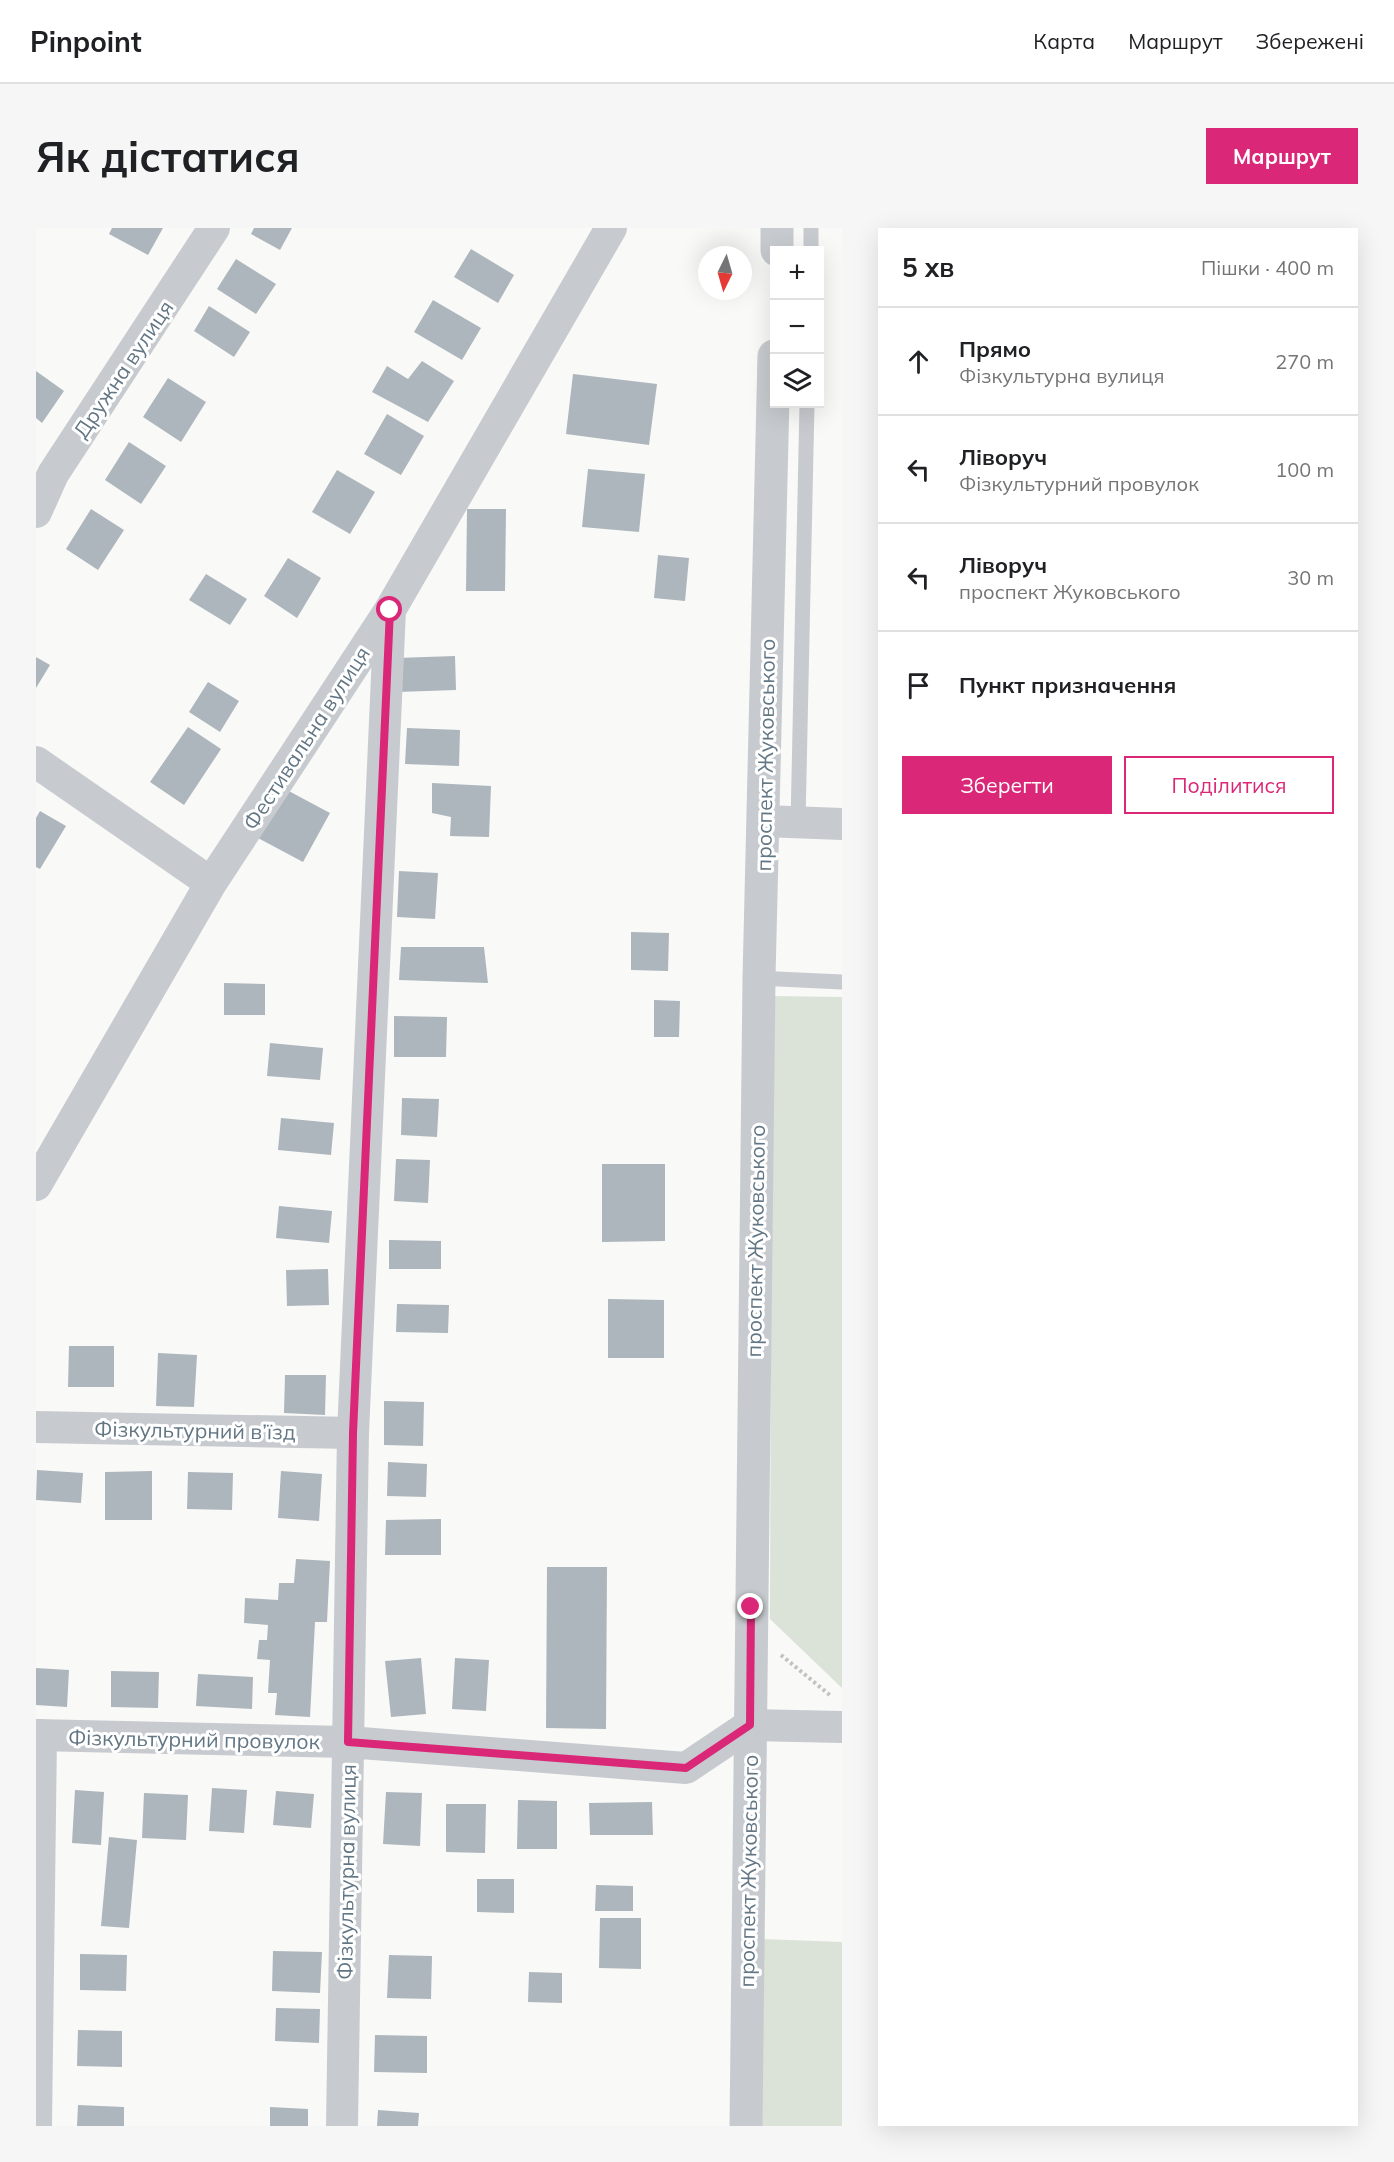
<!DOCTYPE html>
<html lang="uk">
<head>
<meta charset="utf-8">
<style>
	body { margin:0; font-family:Mulish,sans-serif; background:#f6f6f6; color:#202124 }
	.controls { position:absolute; right:18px; top:18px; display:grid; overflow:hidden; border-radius:0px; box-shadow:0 6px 24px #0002 }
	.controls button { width:54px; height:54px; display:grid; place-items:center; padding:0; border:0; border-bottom:2px solid #e0e0e0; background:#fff; color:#202124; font:30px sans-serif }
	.compass { position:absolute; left:662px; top:18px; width:54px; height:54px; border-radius:50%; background:#fff; box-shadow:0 6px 24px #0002; rotate:185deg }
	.stop { position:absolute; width:18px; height:18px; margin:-14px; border:4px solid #db2777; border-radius:50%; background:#fff }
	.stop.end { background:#db2777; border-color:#fff; box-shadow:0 2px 6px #0008 }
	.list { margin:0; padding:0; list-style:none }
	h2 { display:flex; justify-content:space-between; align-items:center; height:78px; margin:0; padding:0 24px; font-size:26px }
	h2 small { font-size:20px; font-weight:400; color:#757577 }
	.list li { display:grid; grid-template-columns:39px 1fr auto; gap:18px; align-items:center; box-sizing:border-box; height:108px; padding:0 24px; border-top:2px solid #e0e0e0 }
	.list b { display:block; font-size:22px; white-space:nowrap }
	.list p { margin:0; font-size:20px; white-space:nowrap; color:#757577 }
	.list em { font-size:20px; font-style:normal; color:#757577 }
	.actions { display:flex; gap:12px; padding:18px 24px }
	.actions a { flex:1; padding:14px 0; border:2px solid #db2777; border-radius:0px; text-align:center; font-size:21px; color:#db2777 }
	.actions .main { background:#db2777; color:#fff }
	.icon { flex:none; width:33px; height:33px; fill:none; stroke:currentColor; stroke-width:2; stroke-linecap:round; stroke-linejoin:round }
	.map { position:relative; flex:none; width:806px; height:1898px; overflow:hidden; border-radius:0px }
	header { display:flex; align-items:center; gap:36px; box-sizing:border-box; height:84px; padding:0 30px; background:#fff; border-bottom:2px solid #e0e0e0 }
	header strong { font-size:28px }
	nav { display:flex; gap:33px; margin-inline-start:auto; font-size:21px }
	.intro { display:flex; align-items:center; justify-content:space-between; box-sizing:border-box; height:144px; padding:0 36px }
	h1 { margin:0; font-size:42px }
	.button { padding:15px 27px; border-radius:0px; background:#db2777; color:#fff; font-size:21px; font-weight:700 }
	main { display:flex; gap:36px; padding:0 36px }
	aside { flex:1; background:#fff; border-radius:0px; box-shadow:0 6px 24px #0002 }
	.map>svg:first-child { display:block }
</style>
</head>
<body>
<header>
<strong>Pinpoint</strong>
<nav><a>Карта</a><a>Маршрут</a><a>Збережені</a></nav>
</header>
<div class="intro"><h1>Як дістатися</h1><a class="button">Маршрут</a></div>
<main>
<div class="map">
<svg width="806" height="1898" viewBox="0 0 806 1898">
	<rect width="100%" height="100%" fill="#f9f9f7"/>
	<path fill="#dbe2d8" d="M736,768L806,769V1460L734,1391Z
		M724,1711L806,1714V1898H720Z"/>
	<path fill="#adb6bc" d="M76,0H127L112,27L73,6Z
		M218,0H256L244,22L215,6Z
		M435,21L478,47L462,75L418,49Z
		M200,31L240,56L220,86L181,61Z
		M397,72L445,100L426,132L378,104Z
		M173,78L214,104L198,129L158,103Z
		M386,133L418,153L392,194L336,164L351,138L372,151Z
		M0,143L28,163L6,195L0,190Z
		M537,146L621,156L613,217L530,206Z
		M132,150L170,174L145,214L107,189Z
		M351,186L388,208L365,247L328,226Z
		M93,214L130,238L105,276L69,252Z
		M552,241L609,246L603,304L546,299Z
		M301,242L339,264L314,306L276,284Z
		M55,281L88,302L62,342L30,321Z
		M431,281H470L469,363H430Z
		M622,327L653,330L649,373L618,370Z
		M252,330L285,350L261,390L228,368Z
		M170,346L211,371L194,397L153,372Z
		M419,428L420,462L361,464L360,430Z
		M0,429L14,437L0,460Z
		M172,454L203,473L184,504L153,484Z
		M152,499L185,521L148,577L114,554Z
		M371,500L424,502L423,538L369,536Z
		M396,555L455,558L453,609L414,608L415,589L396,585Z
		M249,561L294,585L267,634L222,610Z
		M4,583L30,598L4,641L0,639V590Z
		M363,643L402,645L399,691L361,689Z
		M595,704L633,705L632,743L595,742Z
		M365,719H448L452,755L363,752Z
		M188,755L229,756V787H188Z
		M618,772L644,773L643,809H618Z
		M358,788L411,789L410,829H358Z
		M234,815L287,820L284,852L231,848Z
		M366,870L403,871L401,909L365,907Z
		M245,890L298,895L295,927L242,922Z
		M360,931L394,932L392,975L358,973Z
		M566,936H629V1013L566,1014Z
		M243,978L296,983L293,1015L240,1010Z
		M353,1012L405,1013V1041H353Z
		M292,1041L293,1077L251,1078L250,1042Z
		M572,1071L628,1072V1130H572Z
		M361,1076L413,1077L412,1105L360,1104Z
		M33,1118H78V1159H32Z
		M122,1125L161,1127L158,1179L120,1178Z
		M249,1147H290L289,1187L248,1185Z
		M348,1173L388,1174L387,1218L348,1217Z
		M352,1234L391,1236L390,1269L351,1268Z
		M1,1242L47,1245L45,1275L0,1272Z
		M116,1243V1292H69V1244Z
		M245,1243L286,1246L283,1293L242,1290Z
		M152,1244L197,1245L196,1282L151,1281Z
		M405,1291V1327H349L350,1292Z
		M260,1331L294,1333L291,1394H279L274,1489L239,1487L241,1465H232L234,1432L221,1431L223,1412H231L232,1397L208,1395L209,1370L242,1372L243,1355H258Z
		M511,1339H571L570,1501L510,1500Z
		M385,1430L390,1486L355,1489L349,1433Z
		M419,1430L453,1432L450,1483L416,1481Z
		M0,1440L33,1442L31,1479L0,1477Z
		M75,1443L123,1444L122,1480L75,1479Z
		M162,1446L217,1449L216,1481L160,1478Z
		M176,1560L211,1562L208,1605L173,1603Z
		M39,1562L68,1564L65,1617L36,1615Z
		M240,1563L278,1566L275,1600L237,1597Z
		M350,1564L386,1565L384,1618L347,1616Z
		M108,1565L152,1567L150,1612L106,1610Z
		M482,1572L521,1573V1621H481Z
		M616,1574L617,1607H554L553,1575Z
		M410,1576H450L449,1625L410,1624Z
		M73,1609L101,1612L93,1700L65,1698Z
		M441,1651H478V1685L441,1684Z
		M560,1657L597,1658V1683H559Z
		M564,1690H605V1741L563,1740Z
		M237,1723L286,1724L284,1765L236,1763Z
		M44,1726L91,1727L90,1763L44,1762Z
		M353,1727L396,1728L395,1771L351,1770Z
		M493,1744L526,1745V1775L492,1774Z
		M240,1780L284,1781L283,1815L239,1813Z
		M42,1802L86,1803V1839L41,1838Z
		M339,1807L391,1808V1845L338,1844Z
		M42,1877L88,1879V1898H41Z
		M234,1879L272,1881V1898H234Z
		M342,1882L383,1885L382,1898H341Z"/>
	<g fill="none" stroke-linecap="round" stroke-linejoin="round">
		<path stroke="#c0c3c5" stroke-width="4" stroke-dasharray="3 3" stroke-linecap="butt" d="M745,1427L795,1468"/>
		<path stroke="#c7cbcf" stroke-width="15" d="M775,22V0
			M762,595L771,176
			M723,750L806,754"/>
		<path stroke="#c7cbcf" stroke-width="32" d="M0,284L17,246L178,0
			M0,534L175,655
			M728,593L806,596
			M0,957L175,655L354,382L575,0
			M0,1199L317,1205
			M0,1507L312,1514L650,1540L714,1497L806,1499
			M0,1898L5,1507
			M306,1898L317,1205L354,382"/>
		<path stroke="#c7cbcf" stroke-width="33" d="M741,22V0
			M710,1898L723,750L738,128"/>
	</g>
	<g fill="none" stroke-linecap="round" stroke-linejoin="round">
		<path stroke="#db2777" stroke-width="8" d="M354,382L317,1205L312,1514L650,1540L714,1497L715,1379"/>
	</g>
	<g text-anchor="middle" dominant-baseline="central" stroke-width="6" stroke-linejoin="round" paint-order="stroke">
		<g font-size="21" fill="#627684" stroke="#fff">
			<text transform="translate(87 141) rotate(-56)">Дружна вулиця</text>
			<text transform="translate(270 510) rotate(-57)">Фестивальна вулиця</text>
			<text transform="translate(729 527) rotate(-89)">проспект Жуковського</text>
			<text transform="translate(719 1013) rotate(-89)">проспект Жуковського</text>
			<text transform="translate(159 1202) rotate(1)">Фізкультурний в’їзд</text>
			<text transform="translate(158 1511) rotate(1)">Фізкультурний провулок</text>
			<text transform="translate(712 1643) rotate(-89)">проспект Жуковського</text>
			<text transform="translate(310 1644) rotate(-89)">Фізкультурна вулиця</text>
		</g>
	</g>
</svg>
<div class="controls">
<button>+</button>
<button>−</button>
<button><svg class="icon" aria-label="layers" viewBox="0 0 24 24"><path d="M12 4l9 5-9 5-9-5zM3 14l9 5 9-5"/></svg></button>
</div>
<svg class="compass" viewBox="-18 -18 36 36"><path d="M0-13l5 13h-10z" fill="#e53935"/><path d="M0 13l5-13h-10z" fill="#757577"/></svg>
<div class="stop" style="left:354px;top:382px"></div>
<div class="stop end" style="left:715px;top:1379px"></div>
</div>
<aside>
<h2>5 хв<small>Пішки · 400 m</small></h2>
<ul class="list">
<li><svg class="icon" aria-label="ahead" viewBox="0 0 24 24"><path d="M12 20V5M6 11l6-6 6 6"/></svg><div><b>Прямо</b><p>Фізкультурна вулиця</p></div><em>270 m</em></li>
<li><svg class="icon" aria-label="left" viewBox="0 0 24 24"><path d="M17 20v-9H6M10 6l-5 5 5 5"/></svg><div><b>Ліворуч</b><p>Фізкультурний провулок</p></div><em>100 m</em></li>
<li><svg class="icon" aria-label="left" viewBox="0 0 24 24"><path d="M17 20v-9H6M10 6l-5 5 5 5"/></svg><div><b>Ліворуч</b><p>проспект Жуковського</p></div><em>30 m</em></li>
<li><svg class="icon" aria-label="arrive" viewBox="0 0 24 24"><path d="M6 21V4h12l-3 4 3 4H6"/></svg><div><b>Пункт призначення</b></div></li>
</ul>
<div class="actions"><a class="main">Зберегти</a><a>Поділитися</a></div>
</aside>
</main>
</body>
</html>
